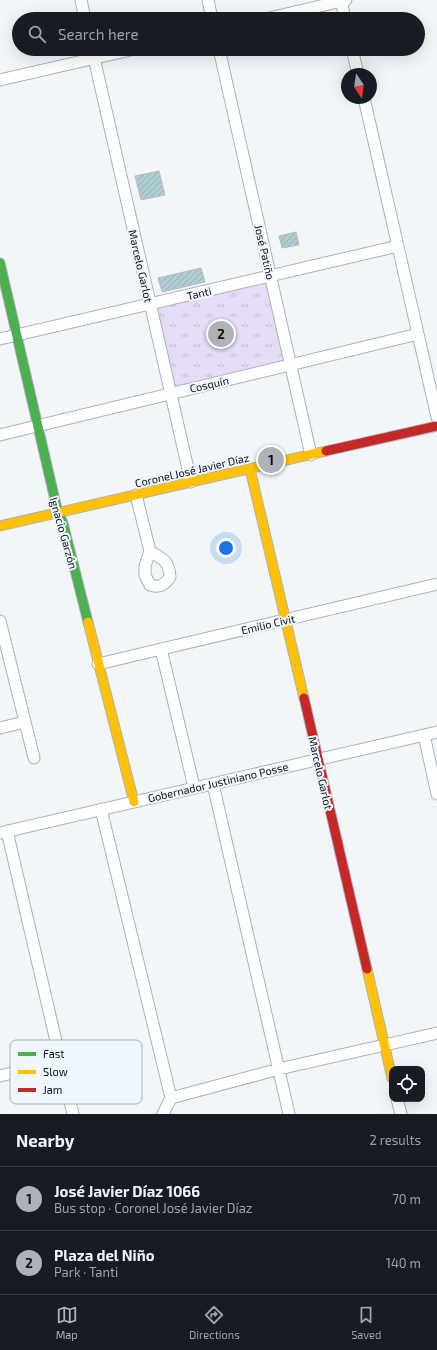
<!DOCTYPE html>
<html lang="en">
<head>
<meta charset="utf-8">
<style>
	body { margin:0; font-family:"Exo 2",sans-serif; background:#242831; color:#f1f3f6 }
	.controls { position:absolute; right:12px; bottom:12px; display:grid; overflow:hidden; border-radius:8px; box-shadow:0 4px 16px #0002 }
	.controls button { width:36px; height:36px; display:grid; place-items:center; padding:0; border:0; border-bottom:1px solid #363941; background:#171b24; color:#f1f3f6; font:20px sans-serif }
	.compass { position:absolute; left:341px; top:68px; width:36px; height:36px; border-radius:50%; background:#171b24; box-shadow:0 4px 16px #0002; rotate:167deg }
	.you { position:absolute; left:226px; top:548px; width:14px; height:14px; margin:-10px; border:3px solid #fff; border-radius:50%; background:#1a73e8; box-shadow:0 0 0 6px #1a73e833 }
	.badge { display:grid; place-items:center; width:26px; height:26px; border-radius:50%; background:#aeb1b5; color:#111; font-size:13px; font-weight:700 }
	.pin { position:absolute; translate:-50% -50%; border:2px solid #fff; box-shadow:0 1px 4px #0006 }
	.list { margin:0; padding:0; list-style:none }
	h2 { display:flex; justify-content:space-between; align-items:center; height:52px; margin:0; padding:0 16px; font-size:17px }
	h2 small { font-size:13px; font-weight:400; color:#9ea1a6 }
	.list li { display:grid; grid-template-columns:26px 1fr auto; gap:12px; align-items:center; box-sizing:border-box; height:64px; padding:0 16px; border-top:1px solid #363941 }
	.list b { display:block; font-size:15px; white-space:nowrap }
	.list p { margin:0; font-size:13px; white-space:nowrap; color:#9ea1a6 }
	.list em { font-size:13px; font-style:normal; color:#9ea1a6 }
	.icon { flex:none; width:22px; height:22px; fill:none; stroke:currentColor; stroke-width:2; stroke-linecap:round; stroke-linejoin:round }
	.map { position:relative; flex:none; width:437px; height:1114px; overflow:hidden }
	.search { position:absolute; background:#171b24; box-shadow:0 4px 16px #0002; left:12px; right:12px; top:12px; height:44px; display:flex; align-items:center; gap:10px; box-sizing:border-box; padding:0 14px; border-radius:22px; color:#9ea1a6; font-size:15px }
	.sheet { height:180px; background:#171b24 }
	nav { display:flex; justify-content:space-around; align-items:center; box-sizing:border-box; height:56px; border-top:1px solid #363941; background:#171b24; font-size:11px; color:#9ea1a6 }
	nav a { display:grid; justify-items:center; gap:2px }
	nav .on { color:#aeb1b5 }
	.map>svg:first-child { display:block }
</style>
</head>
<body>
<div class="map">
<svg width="437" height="1114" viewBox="0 0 437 1114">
	<defs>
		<pattern id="park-tufts" width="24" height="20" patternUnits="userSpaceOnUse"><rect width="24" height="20" fill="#e5dcf6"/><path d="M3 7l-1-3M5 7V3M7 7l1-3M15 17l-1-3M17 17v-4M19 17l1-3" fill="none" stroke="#c3bcd2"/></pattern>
		<pattern id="building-hatch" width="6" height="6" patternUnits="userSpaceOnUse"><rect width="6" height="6" fill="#aeccd2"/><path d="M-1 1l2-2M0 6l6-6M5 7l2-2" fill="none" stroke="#94aeb4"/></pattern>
	</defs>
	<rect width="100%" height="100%" fill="#f2f6f9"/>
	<path fill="url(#park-tufts)" d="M271,276L291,365L171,393L150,304Z"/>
	<path fill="url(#building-hatch)" stroke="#b7bdc0" d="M159,171L165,195L141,200L135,176Z
		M296,232L299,245L282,248L279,236Z
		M201,268L205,282L162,292L158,278Z"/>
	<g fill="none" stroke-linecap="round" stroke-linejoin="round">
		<g stroke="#aeb2b6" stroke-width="13">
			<path id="street" d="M81,0L85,19
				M208,0L212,19
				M341,0L345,19
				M265,19L346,0
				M92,49L191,482
				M219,49L311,455
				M352,49L358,74
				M0,80L135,49
				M364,98L437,417
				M0,339L398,246
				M0,435L418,334
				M136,495L150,551L145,566V575L150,585C159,588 165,585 170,577C169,560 162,559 150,551
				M0,621L34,758
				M161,649L194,787
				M98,664L437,584
				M0,728L25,722
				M424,735L437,794
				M213,784L289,1114
				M101,809L171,1098
				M7,831L73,1114
				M0,833L437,732
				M0,1076L61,1061
				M397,1099L401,1114
				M163,1114L171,1098L279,1069L437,1033"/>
		</g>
		<g stroke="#aeb2b6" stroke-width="11">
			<path id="fast" d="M0,263L58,513L63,523L88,622"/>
		</g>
		<g stroke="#aeb2b6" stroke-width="11">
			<path id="slow" d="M250,469L304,698
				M0,526L326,451
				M88,622L134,802
				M367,969L392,1078"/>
		</g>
		<g stroke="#aeb2b6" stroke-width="11">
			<path id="jam" d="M326,451L437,426
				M304,698L367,969"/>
		</g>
		<use href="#street" stroke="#fdfefe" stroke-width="11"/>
		<use href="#fast" stroke="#4caf50" stroke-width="9"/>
		<use href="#slow" stroke="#ffc107" stroke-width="9"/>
		<use href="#jam" stroke="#c62828" stroke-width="9"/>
	</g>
	<g text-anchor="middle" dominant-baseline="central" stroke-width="4" stroke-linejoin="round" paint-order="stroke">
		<g font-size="11" fill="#0b1116" stroke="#eff6fc">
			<text transform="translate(265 252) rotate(77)">José Patiño</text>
			<text transform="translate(141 266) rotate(77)">Marcelo Garlot</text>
			<text transform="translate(199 293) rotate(-13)">Tanti</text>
			<text transform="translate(209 384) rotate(-13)">Cosquín</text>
			<text transform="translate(192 470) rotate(-13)">Coronel José Javier Díaz</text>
			<text transform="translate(64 533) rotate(74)">Ignacio Garzón</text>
			<text transform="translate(268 624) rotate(-13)">Emilio Civit</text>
			<text transform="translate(321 773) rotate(77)">Marcelo Garlot</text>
			<text transform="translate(218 782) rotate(-13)">Gobernador Justiniano Posse</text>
		</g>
	</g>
	<rect x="10" y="1040" width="132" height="64" rx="6" fill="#eff6fc" stroke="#abb1b7" stroke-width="1"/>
	<rect x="18" y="1052" width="18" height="4" fill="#4caf50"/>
	<rect x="18" y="1070" width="18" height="4" fill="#ffc107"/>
	<rect x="18" y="1088" width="18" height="4" fill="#c62828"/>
	<g font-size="11" fill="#0b1116">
		<text x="43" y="1058">Fast</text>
		<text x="43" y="1076">Slow</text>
		<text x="43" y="1094">Jam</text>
	</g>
</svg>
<div class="controls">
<button><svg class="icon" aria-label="locate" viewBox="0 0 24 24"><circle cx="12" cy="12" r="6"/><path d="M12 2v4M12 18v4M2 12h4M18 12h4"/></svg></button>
</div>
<svg class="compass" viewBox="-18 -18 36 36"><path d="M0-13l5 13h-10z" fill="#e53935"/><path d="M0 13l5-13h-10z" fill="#9ea1a6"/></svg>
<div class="you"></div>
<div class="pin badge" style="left:271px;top:460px">1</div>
<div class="pin badge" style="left:221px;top:334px">2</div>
<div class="search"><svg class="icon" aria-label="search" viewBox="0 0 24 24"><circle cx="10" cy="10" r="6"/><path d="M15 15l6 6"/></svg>Search here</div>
</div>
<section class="sheet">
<h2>Nearby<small>2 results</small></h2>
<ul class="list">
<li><span class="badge">1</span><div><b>José Javier Díaz 1066</b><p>Bus stop · Coronel José Javier Díaz</p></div><em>70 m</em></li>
<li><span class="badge">2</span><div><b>Plaza del Niño</b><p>Park · Tanti</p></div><em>140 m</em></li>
</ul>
</section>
<nav>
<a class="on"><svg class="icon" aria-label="map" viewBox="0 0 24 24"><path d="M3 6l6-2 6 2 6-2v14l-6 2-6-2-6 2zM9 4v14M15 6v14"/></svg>Map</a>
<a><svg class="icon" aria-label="directions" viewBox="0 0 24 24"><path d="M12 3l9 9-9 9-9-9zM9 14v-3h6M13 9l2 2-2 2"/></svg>Directions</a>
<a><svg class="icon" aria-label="saved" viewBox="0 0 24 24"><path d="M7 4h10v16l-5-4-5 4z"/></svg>Saved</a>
</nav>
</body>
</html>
